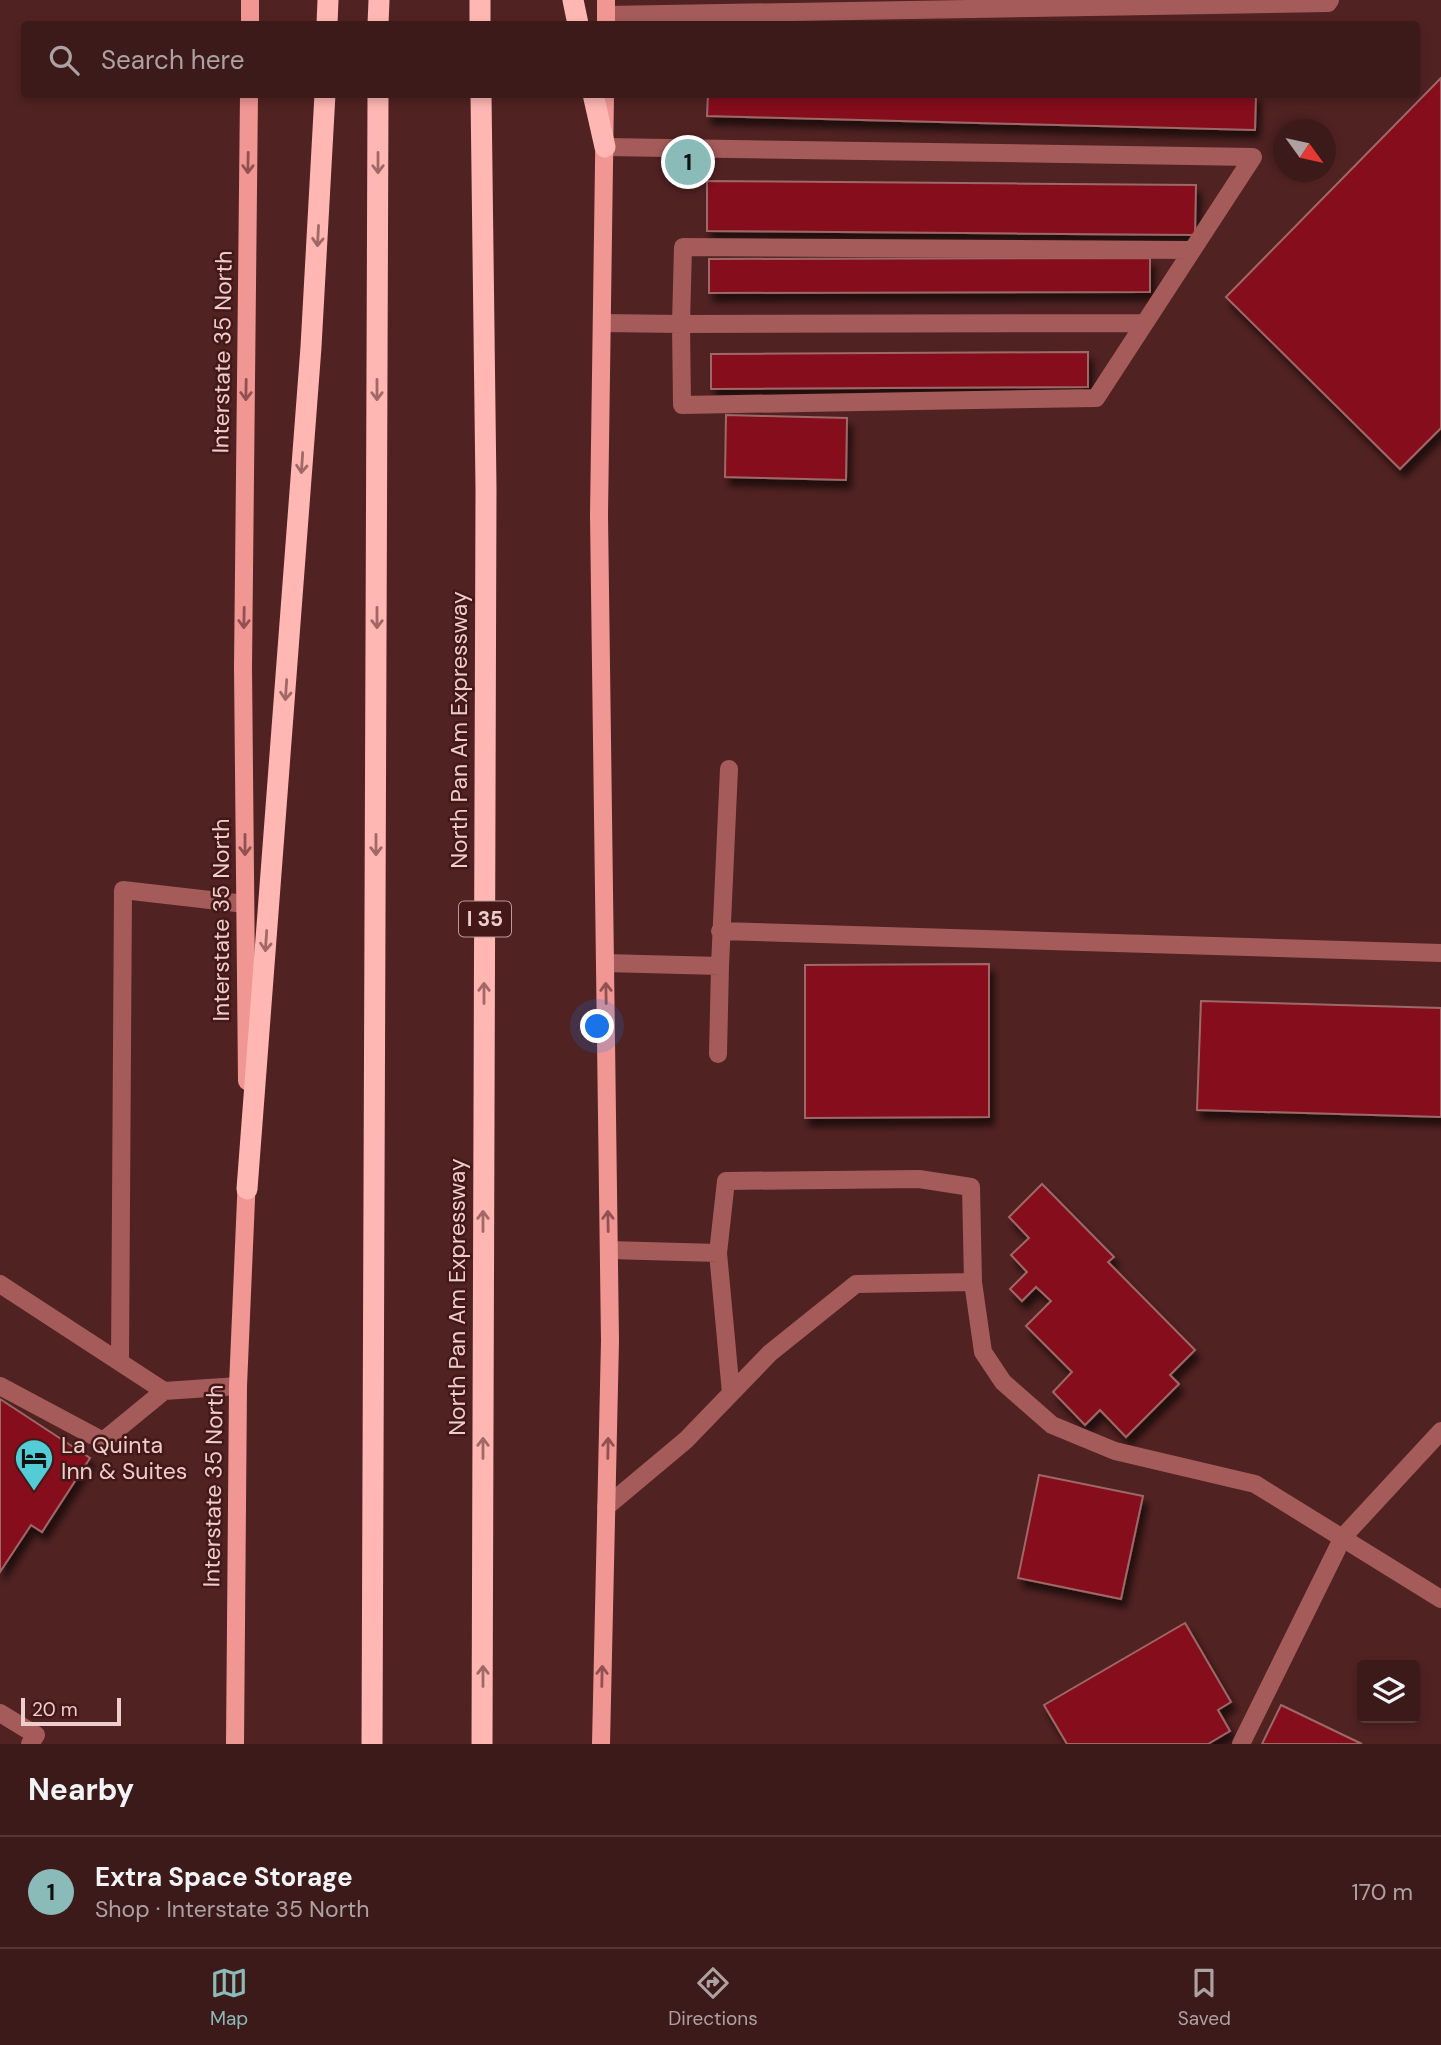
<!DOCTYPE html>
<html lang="en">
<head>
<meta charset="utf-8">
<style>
	body { margin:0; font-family:"DM Sans",sans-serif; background:#482727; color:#f1f3f6 }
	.controls { position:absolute; right:21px; bottom:21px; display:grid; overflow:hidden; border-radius:7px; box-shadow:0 4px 10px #0003 }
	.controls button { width:63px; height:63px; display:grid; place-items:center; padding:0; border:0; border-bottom:2px solid #563839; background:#3d1a1a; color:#f1f3f6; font:35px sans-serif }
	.compass { position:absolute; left:1273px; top:119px; width:63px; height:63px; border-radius:50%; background:#3d1a1a; box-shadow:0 4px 10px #0003; rotate:123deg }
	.scale { position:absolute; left:21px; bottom:18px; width:100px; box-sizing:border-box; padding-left:7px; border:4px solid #edcecc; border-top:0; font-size:19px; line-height:24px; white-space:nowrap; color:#edcecc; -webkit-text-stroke:5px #451818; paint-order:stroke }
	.you { position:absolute; left:598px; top:1027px; width:24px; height:24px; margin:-18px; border:5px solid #fff; border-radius:50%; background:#1a73e8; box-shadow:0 0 0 10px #1a73e833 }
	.badge { display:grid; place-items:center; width:46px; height:46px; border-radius:50%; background:#8bbbb9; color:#111; font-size:23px; font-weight:700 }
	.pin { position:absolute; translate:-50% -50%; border:4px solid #fff; box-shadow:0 2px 7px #0006 }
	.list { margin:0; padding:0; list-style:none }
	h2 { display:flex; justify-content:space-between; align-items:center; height:91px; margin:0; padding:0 28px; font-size:30px }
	h2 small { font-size:23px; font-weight:400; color:#ada1a2 }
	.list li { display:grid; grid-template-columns:46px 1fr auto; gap:21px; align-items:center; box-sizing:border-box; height:112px; padding:0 28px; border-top:2px solid #563839 }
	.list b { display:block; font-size:26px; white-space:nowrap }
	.list p { margin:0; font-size:23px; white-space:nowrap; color:#ada1a2 }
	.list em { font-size:23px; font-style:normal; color:#ada1a2 }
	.icon { flex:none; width:38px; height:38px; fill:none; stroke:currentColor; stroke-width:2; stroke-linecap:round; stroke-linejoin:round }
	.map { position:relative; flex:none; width:1441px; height:1744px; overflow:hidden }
	.search { position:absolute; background:#3d1a1a; box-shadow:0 4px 10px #0003; left:21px; right:21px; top:21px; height:77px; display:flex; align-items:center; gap:18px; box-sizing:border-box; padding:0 24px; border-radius:7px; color:#ada1a2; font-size:26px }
	.sheet { height:203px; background:#3d1a1a }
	nav { display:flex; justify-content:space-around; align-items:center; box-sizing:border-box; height:98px; border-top:2px solid #563839; background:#3d1a1a; font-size:19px; color:#ada1a2 }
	nav a { display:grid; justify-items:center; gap:4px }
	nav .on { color:#8bbbb9 }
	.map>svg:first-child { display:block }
</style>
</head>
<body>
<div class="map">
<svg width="1441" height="1744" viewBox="0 0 1441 1744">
	<defs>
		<filter id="shadow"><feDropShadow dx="4.5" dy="8" stdDeviation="3.5" flood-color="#0009"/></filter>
	</defs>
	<rect width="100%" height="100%" fill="#512222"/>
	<path fill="#850c1d" stroke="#9e6866" stroke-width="2" filter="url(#shadow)" d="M1441,78V428L1400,469L1226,297Z
		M708,94H1256L1255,130L707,116Z
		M707,181L1196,185L1195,235L707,231Z
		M1150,258V292L709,293V259Z
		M1088,352V387L711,389V354Z
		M726,415L847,418L846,480L725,477Z
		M989,964V1117L805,1118V965Z
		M1201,1001L1441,1008V1117L1197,1110Z
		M1042,1184L1114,1257L1108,1262L1195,1350L1170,1375L1179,1384L1126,1437L1100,1410L1085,1425L1053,1392L1072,1372L1026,1326L1051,1301L1036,1287L1022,1301L1010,1289L1027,1272L1011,1255L1029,1238L1009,1217Z
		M0,1399L90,1458L42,1532L31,1525L0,1572Z
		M1039,1475L1143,1496L1121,1599L1018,1578Z
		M1185,1623L1231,1702L1218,1710L1230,1731L1208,1744H1067L1044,1705Z
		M1281,1705L1362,1744H1262Z"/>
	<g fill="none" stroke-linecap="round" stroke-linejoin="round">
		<path stroke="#a45b5a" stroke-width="18" d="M606,15L1328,3L1330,0
			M602,323L681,324L682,405L1096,398L1253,157L605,147
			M1144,323L681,324L683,247L1192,250
			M720,931L1441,953
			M605,963L720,966L729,769
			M718,1054L720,966
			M718,1253L731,1393
			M973,1282L983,1352L1003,1382L1052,1425L1115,1451L1255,1484L1441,1599
			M0,1284L164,1391L238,1386
			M120,1362L123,890L245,904
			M0,1386L103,1441L164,1391
			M606,1507L686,1440L770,1353L856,1284L973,1282L971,1187L919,1179L726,1181L718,1253L609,1250
			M0,1713L36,1735L30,1744
			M1241,1744L1343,1537L1441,1431"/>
		<path stroke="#f09794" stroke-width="18" d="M250,24V0
			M606,24V0
			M247,1081L243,667L249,94
			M235,1744L238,1386L247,1176
			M601,1744L610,1341L599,515L605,94"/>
		<path stroke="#ffb7b3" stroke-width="21" d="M480,0V24
			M573,0L578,24
			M327,24L328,0
			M378,24L379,0
			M481,94L486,489L482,1744
			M593,94L605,147
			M247,1189L311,347L325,94
			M372,1744L378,94"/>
	</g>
	<defs><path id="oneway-shaft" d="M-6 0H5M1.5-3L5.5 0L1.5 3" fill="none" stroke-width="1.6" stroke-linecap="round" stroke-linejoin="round" transform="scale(1.75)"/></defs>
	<g stroke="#925150">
		<use href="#oneway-shaft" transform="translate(248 163) rotate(91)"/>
		<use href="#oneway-shaft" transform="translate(246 390) rotate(91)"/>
		<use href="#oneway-shaft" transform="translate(244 618) rotate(91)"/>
		<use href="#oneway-shaft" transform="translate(245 845) rotate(90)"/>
		<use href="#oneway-shaft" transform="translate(606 993) rotate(-91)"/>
		<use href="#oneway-shaft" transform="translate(608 1221) rotate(-91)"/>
		<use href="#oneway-shaft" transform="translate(608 1448) rotate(-89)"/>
		<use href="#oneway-shaft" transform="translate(602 1676) rotate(-89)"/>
	</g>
	<g stroke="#a26866">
		<use href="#oneway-shaft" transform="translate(378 163) rotate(90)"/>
		<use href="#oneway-shaft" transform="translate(318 236) rotate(93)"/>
		<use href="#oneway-shaft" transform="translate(377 390) rotate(90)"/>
		<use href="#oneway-shaft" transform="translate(302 463) rotate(94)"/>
		<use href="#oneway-shaft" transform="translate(377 618) rotate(90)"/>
		<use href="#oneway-shaft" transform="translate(286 690) rotate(94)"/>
		<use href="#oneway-shaft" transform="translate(376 845) rotate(90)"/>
		<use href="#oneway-shaft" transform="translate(266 941) rotate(94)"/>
		<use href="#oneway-shaft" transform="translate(484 993) rotate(-90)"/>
		<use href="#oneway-shaft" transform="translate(483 1221) rotate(-90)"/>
		<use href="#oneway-shaft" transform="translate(483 1448) rotate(-90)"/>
		<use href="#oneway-shaft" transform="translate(483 1676) rotate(-90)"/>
	</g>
	<defs>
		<g id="hotel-pin" transform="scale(2.0125)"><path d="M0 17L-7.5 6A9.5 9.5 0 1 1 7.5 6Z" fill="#52ccd5" stroke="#451818"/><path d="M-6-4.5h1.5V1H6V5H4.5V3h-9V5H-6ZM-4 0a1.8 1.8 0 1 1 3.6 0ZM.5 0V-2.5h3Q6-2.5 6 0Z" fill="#111"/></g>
	</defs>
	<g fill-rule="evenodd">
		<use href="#hotel-pin" x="34" y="1458"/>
	</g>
	<g text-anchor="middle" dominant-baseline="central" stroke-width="5" stroke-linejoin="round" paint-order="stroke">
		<rect fill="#451818" stroke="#bb9796" stroke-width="2" x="459" y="901.5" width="52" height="35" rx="5"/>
		<g font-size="21" font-weight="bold" fill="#edcecc">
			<text x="485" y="919">I 35</text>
		</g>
		<g font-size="23" fill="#edcecc" stroke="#451818">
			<text transform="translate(222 352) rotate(-89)">Interstate 35 North</text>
			<text transform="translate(459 730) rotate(-90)">North Pan Am Expressway</text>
			<text transform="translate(221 920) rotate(-90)">Interstate 35 North</text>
			<text transform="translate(457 1297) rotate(-90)">North Pan Am Expressway</text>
			<text transform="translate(213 1486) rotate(-89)">Interstate 35 North</text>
		</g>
		<g font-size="23" fill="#edcecc" stroke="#451818" text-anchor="start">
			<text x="61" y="1445">La Quinta<tspan x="61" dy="26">Inn &amp; Suites</tspan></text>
		</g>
	</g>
</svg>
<div class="controls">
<button><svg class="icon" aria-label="layers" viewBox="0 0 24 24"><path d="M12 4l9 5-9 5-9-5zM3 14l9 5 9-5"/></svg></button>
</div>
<svg class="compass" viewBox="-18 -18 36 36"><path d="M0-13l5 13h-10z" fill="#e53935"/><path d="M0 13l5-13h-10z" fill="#ada1a2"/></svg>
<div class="scale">20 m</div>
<div class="you"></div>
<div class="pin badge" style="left:688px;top:162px">1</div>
<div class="search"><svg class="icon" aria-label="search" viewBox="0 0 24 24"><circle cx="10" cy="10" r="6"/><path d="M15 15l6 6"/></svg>Search here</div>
</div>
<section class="sheet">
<h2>Nearby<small></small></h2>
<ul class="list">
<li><span class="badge">1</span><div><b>Extra Space Storage</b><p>Shop · Interstate 35 North</p></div><em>170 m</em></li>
</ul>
</section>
<nav>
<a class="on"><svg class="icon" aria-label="map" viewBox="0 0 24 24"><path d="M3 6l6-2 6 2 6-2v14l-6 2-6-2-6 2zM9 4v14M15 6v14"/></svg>Map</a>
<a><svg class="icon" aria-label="directions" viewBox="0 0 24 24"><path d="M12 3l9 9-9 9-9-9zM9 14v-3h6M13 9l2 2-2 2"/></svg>Directions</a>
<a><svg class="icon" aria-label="saved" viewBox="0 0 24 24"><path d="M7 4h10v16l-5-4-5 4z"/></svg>Saved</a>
</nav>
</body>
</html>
